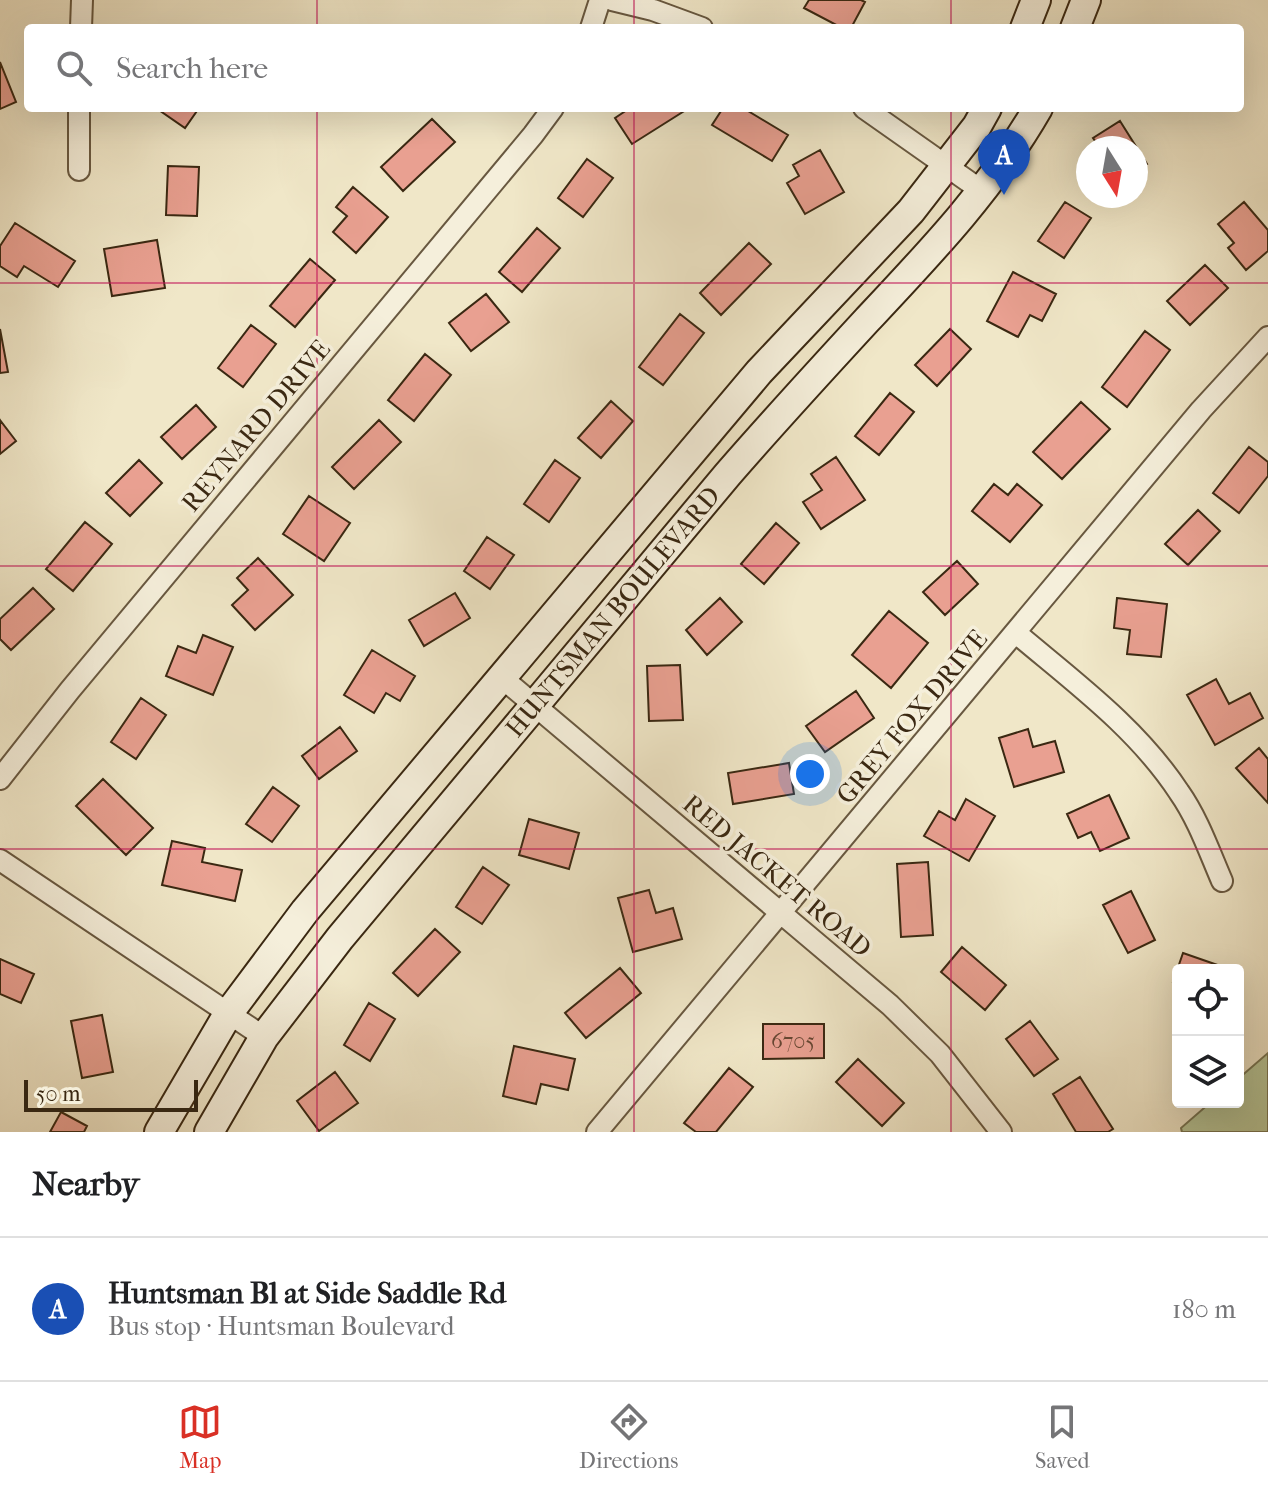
<!DOCTYPE html>
<html lang="en">
<head>
<meta charset="utf-8">
<style>
	body { margin:0; font-family:"IM FELL French Canon",serif; background:#f2f2f2; color:#202124 }
	.controls { position:absolute; right:24px; bottom:24px; display:grid; overflow:hidden; border-radius:8px; box-shadow:0 8px 32px #0002 }
	.controls button { width:72px; height:72px; display:grid; place-items:center; padding:0; border:0; border-bottom:2px solid #e0e0e0; background:#fff; color:#202124; font:40px sans-serif }
	.compass { position:absolute; left:1076px; top:136px; width:72px; height:72px; border-radius:50%; background:#fff; box-shadow:0 8px 32px #0002; rotate:169deg }
	.scale { position:absolute; left:24px; bottom:20px; width:174px; box-sizing:border-box; padding-left:8px; border:4px solid #3a2812; border-top:0; font-size:22px; line-height:28px; white-space:nowrap; color:#3a2812; -webkit-text-stroke:6px #f5efdb; paint-order:stroke }
	.you { position:absolute; left:810px; top:774px; width:28px; height:28px; margin:-20px; border:6px solid #fff; border-radius:50%; background:#1a73e8; box-shadow:0 0 0 12px #1a73e833 }
	.badge { display:grid; place-items:center; width:52px; height:52px; border-radius:50%; background:#d93025; color:#fff; font-size:26px; font-weight:700 }
	.pin { position:absolute; translate:-50% -66px; filter:drop-shadow(0 2px 4px #0008) }
	.pin::after { content:''; position:absolute; top:42px; width:28px; height:24px; background:inherit; clip-path:polygon(0 0,100% 0,50% 100%) }
	.list { margin:0; padding:0; list-style:none }
	h2 { display:flex; justify-content:space-between; align-items:center; height:104px; margin:0; padding:0 32px; font-size:34px }
	h2 small { font-size:26px; font-weight:400; color:#757577 }
	.list li { display:grid; grid-template-columns:52px 1fr auto; gap:24px; align-items:center; box-sizing:border-box; height:144px; padding:0 32px; border-top:2px solid #e0e0e0 }
	.list b { display:block; font-size:30px; white-space:nowrap }
	.list p { margin:0; font-size:26px; white-space:nowrap; color:#757577 }
	.list em { font-size:26px; font-style:normal; color:#757577 }
	.icon { flex:none; width:44px; height:44px; fill:none; stroke:currentColor; stroke-width:2; stroke-linecap:round; stroke-linejoin:round }
	.map { position:relative; flex:none; width:1268px; height:1132px; overflow:hidden }
	.search { position:absolute; background:#fff; box-shadow:0 8px 32px #0002; left:24px; right:24px; top:24px; height:88px; display:flex; align-items:center; gap:20px; box-sizing:border-box; padding:0 28px; border-radius:8px; color:#757577; font-size:30px }
	.sheet { height:248px; background:#fff }
	nav { display:flex; justify-content:space-around; align-items:center; box-sizing:border-box; height:112px; border-top:2px solid #e0e0e0; background:#fff; font-size:22px; color:#757577 }
	nav a { display:grid; justify-items:center; gap:4px }
	nav .on { color:#d93025 }
	.map>svg:first-child { display:block }
</style>
</head>
<body>
<div class="map">
<svg width="1268" height="1132" viewBox="0 0 1268 1132">
	<rect width="100%" height="100%" fill="#f0e7c8"/>
	<filter id="stains"><feTurbulence type="fractalNoise" baseFrequency=".0025" numOctaves="4"/><feColorMatrix values="0 0 0 0 .2 0 0 0 0 .09 0 0 0 0 .02 0 0 0 .5 -.17"/></filter>
	<radialGradient id="worn" r=".72"><stop offset=".6" stop-color="#630" stop-opacity="0"/><stop offset="1" stop-color="#630" stop-opacity=".3"/></radialGradient>
	<path fill="#b7c698" stroke="#787755" stroke-width="2" d="M1268,1053V1132H1182L1181,1128L1211,1102H1238V1079Z"/>
	<path fill="#e9a091" stroke="#3a2812" stroke-width="2" d="M809,0H861L865,2L851,28H842L804,8Z
		M0,62L16,102L0,109Z
		M156,108H199L185,128Z
		M630,108H689L632,144L615,118Z
		M723,108H743L788,135L772,161L712,125Z
		M432,119L455,142L403,191L381,167Z
		M1120,121L1147,164L1136,171V148H1100L1093,138Z
		M820,150L844,192L805,214L787,183L799,176L793,165Z
		M587,159L613,178L583,217L558,198Z
		M168,166L199,167L197,216L166,215Z
		M353,187L388,217L356,253L333,232L347,216L336,207Z
		M1065,202L1091,218L1064,258L1038,241Z
		M1244,202L1268,230V251L1246,270L1228,248L1234,243L1218,224Z
		M15,223L75,261L58,287L24,266L17,277L0,266V246Z
		M537,228L560,248L522,292L499,272Z
		M157,240L165,288L112,296L104,249Z
		M749,243L771,264L721,315L700,293Z
		M310,259L335,280L295,327L270,306Z
		M1205,265L1228,288L1190,325L1167,301Z
		M1013,272L1056,294L1042,321L1030,315L1018,337L987,321Z
		M486,294L509,322L471,351L449,323Z
		M680,314L704,333L663,385L639,367Z
		M251,325L276,344L243,387L218,368Z
		M0,329L8,372L0,373Z
		M950,329L971,349L937,386L915,365Z
		M1145,331L1170,350L1127,407L1102,387Z
		M425,354L451,375L414,421L388,400Z
		M890,393L914,412L879,455L855,436Z
		M611,401L633,421L601,458L578,438Z
		M1081,402L1110,429L1062,479L1033,452Z
		M196,405L216,427L182,459L161,437Z
		M0,420L16,441L0,454Z
		M379,420L401,442L354,489L332,467Z
		M1249,447L1268,462V476L1239,513L1213,493Z
		M836,457L865,500L821,529L803,502L822,490L811,474Z
		M139,460L162,483L130,516L106,493Z
		M555,460L580,478L549,522L524,504Z
		M994,484L1008,495L1017,484L1042,505L1010,542L972,511Z
		M309,496L350,523L324,561L283,534Z
		M1198,510L1220,531L1188,565L1165,544Z
		M85,522L112,544L73,591L46,569Z
		M776,523L799,543L764,584L741,564Z
		M487,537L514,555L490,589L464,571Z
		M258,558L293,595L255,630L232,605L248,590L237,578Z
		M957,561L978,584L945,615L923,592Z
		M33,588L54,609L11,650L0,639V619Z
		M455,593L470,618L424,646L409,620Z
		M720,598L742,622L707,655L686,630Z
		M1117,598L1167,604L1161,657L1127,654L1130,630L1114,628Z
		M889,611L928,643L891,688L852,655Z
		M203,635L233,647L213,695L166,676L178,646L196,653Z
		M372,650L415,676L400,701L386,693L374,713L344,695Z
		M680,665L683,720L649,721L647,666Z
		M1216,679L1229,704L1250,693L1263,718L1215,745L1187,695Z
		M856,691L874,718L825,752L806,726Z
		M141,698L166,715L136,759L111,742Z
		M340,727L357,751L319,779L302,756Z
		M1028,729L1033,747L1055,741L1064,772L1014,787L999,738Z
		M1259,748L1268,759V803L1236,768Z
		M789,763L794,794L733,804L728,773Z
		M103,779L153,828L126,855L76,806Z
		M273,787L299,806L272,842L246,824Z
		M1109,795L1129,838L1100,851L1091,832L1078,838L1067,814Z
		M966,799L995,816L969,861L924,836L939,811L955,820Z
		M529,819L579,833L569,869L519,855Z
		M172,841L205,848L202,862L242,870L235,901L162,885Z
		M928,862L933,935L901,937L897,864Z
		M483,867L509,885L482,924L456,907Z
		M649,890L656,913L673,908L682,939L633,952L618,898Z
		M1131,891L1155,940L1128,953L1103,905Z
		M435,929L460,952L418,996L393,973Z
		M962,947L1006,985L985,1010L941,972Z
		M1183,953L1229,969L1228,970H1178V984L1173,982Z
		M0,959L34,974L21,1003L0,994Z
		M620,968L641,993L586,1038L565,1013Z
		M369,1003L395,1019L370,1061L344,1045Z
		M102,1015L113,1072L82,1078L71,1021Z
		M1030,1021L1058,1059L1034,1076L1006,1039Z
		M763,1024H824V1058L763,1059Z
		M514,1046L575,1059L568,1090L541,1084L536,1104L503,1096Z
		M858,1059L904,1103L882,1126L836,1082Z
		M729,1068L753,1087L716,1132H696L684,1123Z
		M335,1072L358,1103L319,1131L297,1101Z
		M1080,1077L1113,1129L1108,1132H1076L1053,1094Z
		M61,1112L87,1126L84,1132H50Z"/>
	<g fill="none" stroke-linecap="round" stroke-linejoin="round">
		<g stroke="#685840" stroke-width="24">
			<path id="street" d="M612,0L653,10L702,28
				M81,28L82,0
				M591,28L600,0
				M864,108L982,191
				M79,170V108
				M1016,633C1074,682 1137,728 1179,792C1198,819 1209,851 1222,881
				M501,677L890,1005L940,1054L1001,1132
				M0,779L70,690L533,135L553,108
				M0,860L264,1037
				M597,1132L1201,410L1268,337"/>
		</g>
		<g stroke="#3a2812" stroke-width="32">
			<path id="secondary" d="M1025,28L1036,0
				M1075,28L1086,0
				M159,1132L228,1014L305,911L759,372L911,211L977,126L987,108
				M209,1132L264,1037L340,938L728,474C774,421 820,371 867,320C930,253 992,188 1038,108"/>
		</g>
		<use href="#street" stroke="#f5efdb" stroke-width="20"/>
		<use href="#secondary" stroke="#f5efdb" stroke-width="28"/>
	</g>
	<path fill="none" stroke="#c2185b" stroke-width="2" stroke-opacity="0.55" d="M317,0V28M634,0V28M951,0V28M317,108V1132M634,108V1132M951,108V1132M0,283H1268M0,566H1268M0,849H1268"/>
	<g text-anchor="middle" dominant-baseline="central" stroke-width="7" stroke-linejoin="round" paint-order="stroke">
		<g font-size="22" fill="#664632">
			<text x="793" y="1041">6705</text>
		</g>
		<g font-size="26" fill="#3a2812" stroke="#f5efdb">
			<text transform="translate(256 426) rotate(-50)">REYNARD DRIVE</text>
			<text transform="translate(613 612) rotate(-50)">HUNTSMAN BOULEVARD</text>
			<text transform="translate(912 717) rotate(-50)">GREY FOX DRIVE</text>
			<text transform="translate(777 876) rotate(40)">RED JACKET ROAD</text>
		</g>
	</g>
	<rect width="100%" height="100%" filter="url(#stains)"/>
	<rect width="100%" height="100%" fill="url(#worn)"/>
</svg>
<div class="controls">
<button><svg class="icon" aria-label="locate" viewBox="0 0 24 24"><circle cx="12" cy="12" r="6"/><path d="M12 2v4M12 18v4M2 12h4M18 12h4"/></svg></button>
<button><svg class="icon" aria-label="layers" viewBox="0 0 24 24"><path d="M12 4l9 5-9 5-9-5zM3 14l9 5 9-5"/></svg></button>
</div>
<svg class="compass" viewBox="-18 -18 36 36"><path d="M0-13l5 13h-10z" fill="#e53935"/><path d="M0 13l5-13h-10z" fill="#757577"/></svg>
<div class="scale">50 m</div>
<div class="you"></div>
<div class="pin badge" style="left:1004px;top:195px;background:#1a4fb4">A</div>
<div class="search"><svg class="icon" aria-label="search" viewBox="0 0 24 24"><circle cx="10" cy="10" r="6"/><path d="M15 15l6 6"/></svg>Search here</div>
</div>
<section class="sheet">
<h2>Nearby<small></small></h2>
<ul class="list">
<li><span class="badge" style="background:#1a4fb4">A</span><div><b>Huntsman Bl at Side Saddle Rd</b><p>Bus stop · Huntsman Boulevard</p></div><em>180 m</em></li>
</ul>
</section>
<nav>
<a class="on"><svg class="icon" aria-label="map" viewBox="0 0 24 24"><path d="M3 6l6-2 6 2 6-2v14l-6 2-6-2-6 2zM9 4v14M15 6v14"/></svg>Map</a>
<a><svg class="icon" aria-label="directions" viewBox="0 0 24 24"><path d="M12 3l9 9-9 9-9-9zM9 14v-3h6M13 9l2 2-2 2"/></svg>Directions</a>
<a><svg class="icon" aria-label="saved" viewBox="0 0 24 24"><path d="M7 4h10v16l-5-4-5 4z"/></svg>Saved</a>
</nav>
</body>
</html>
